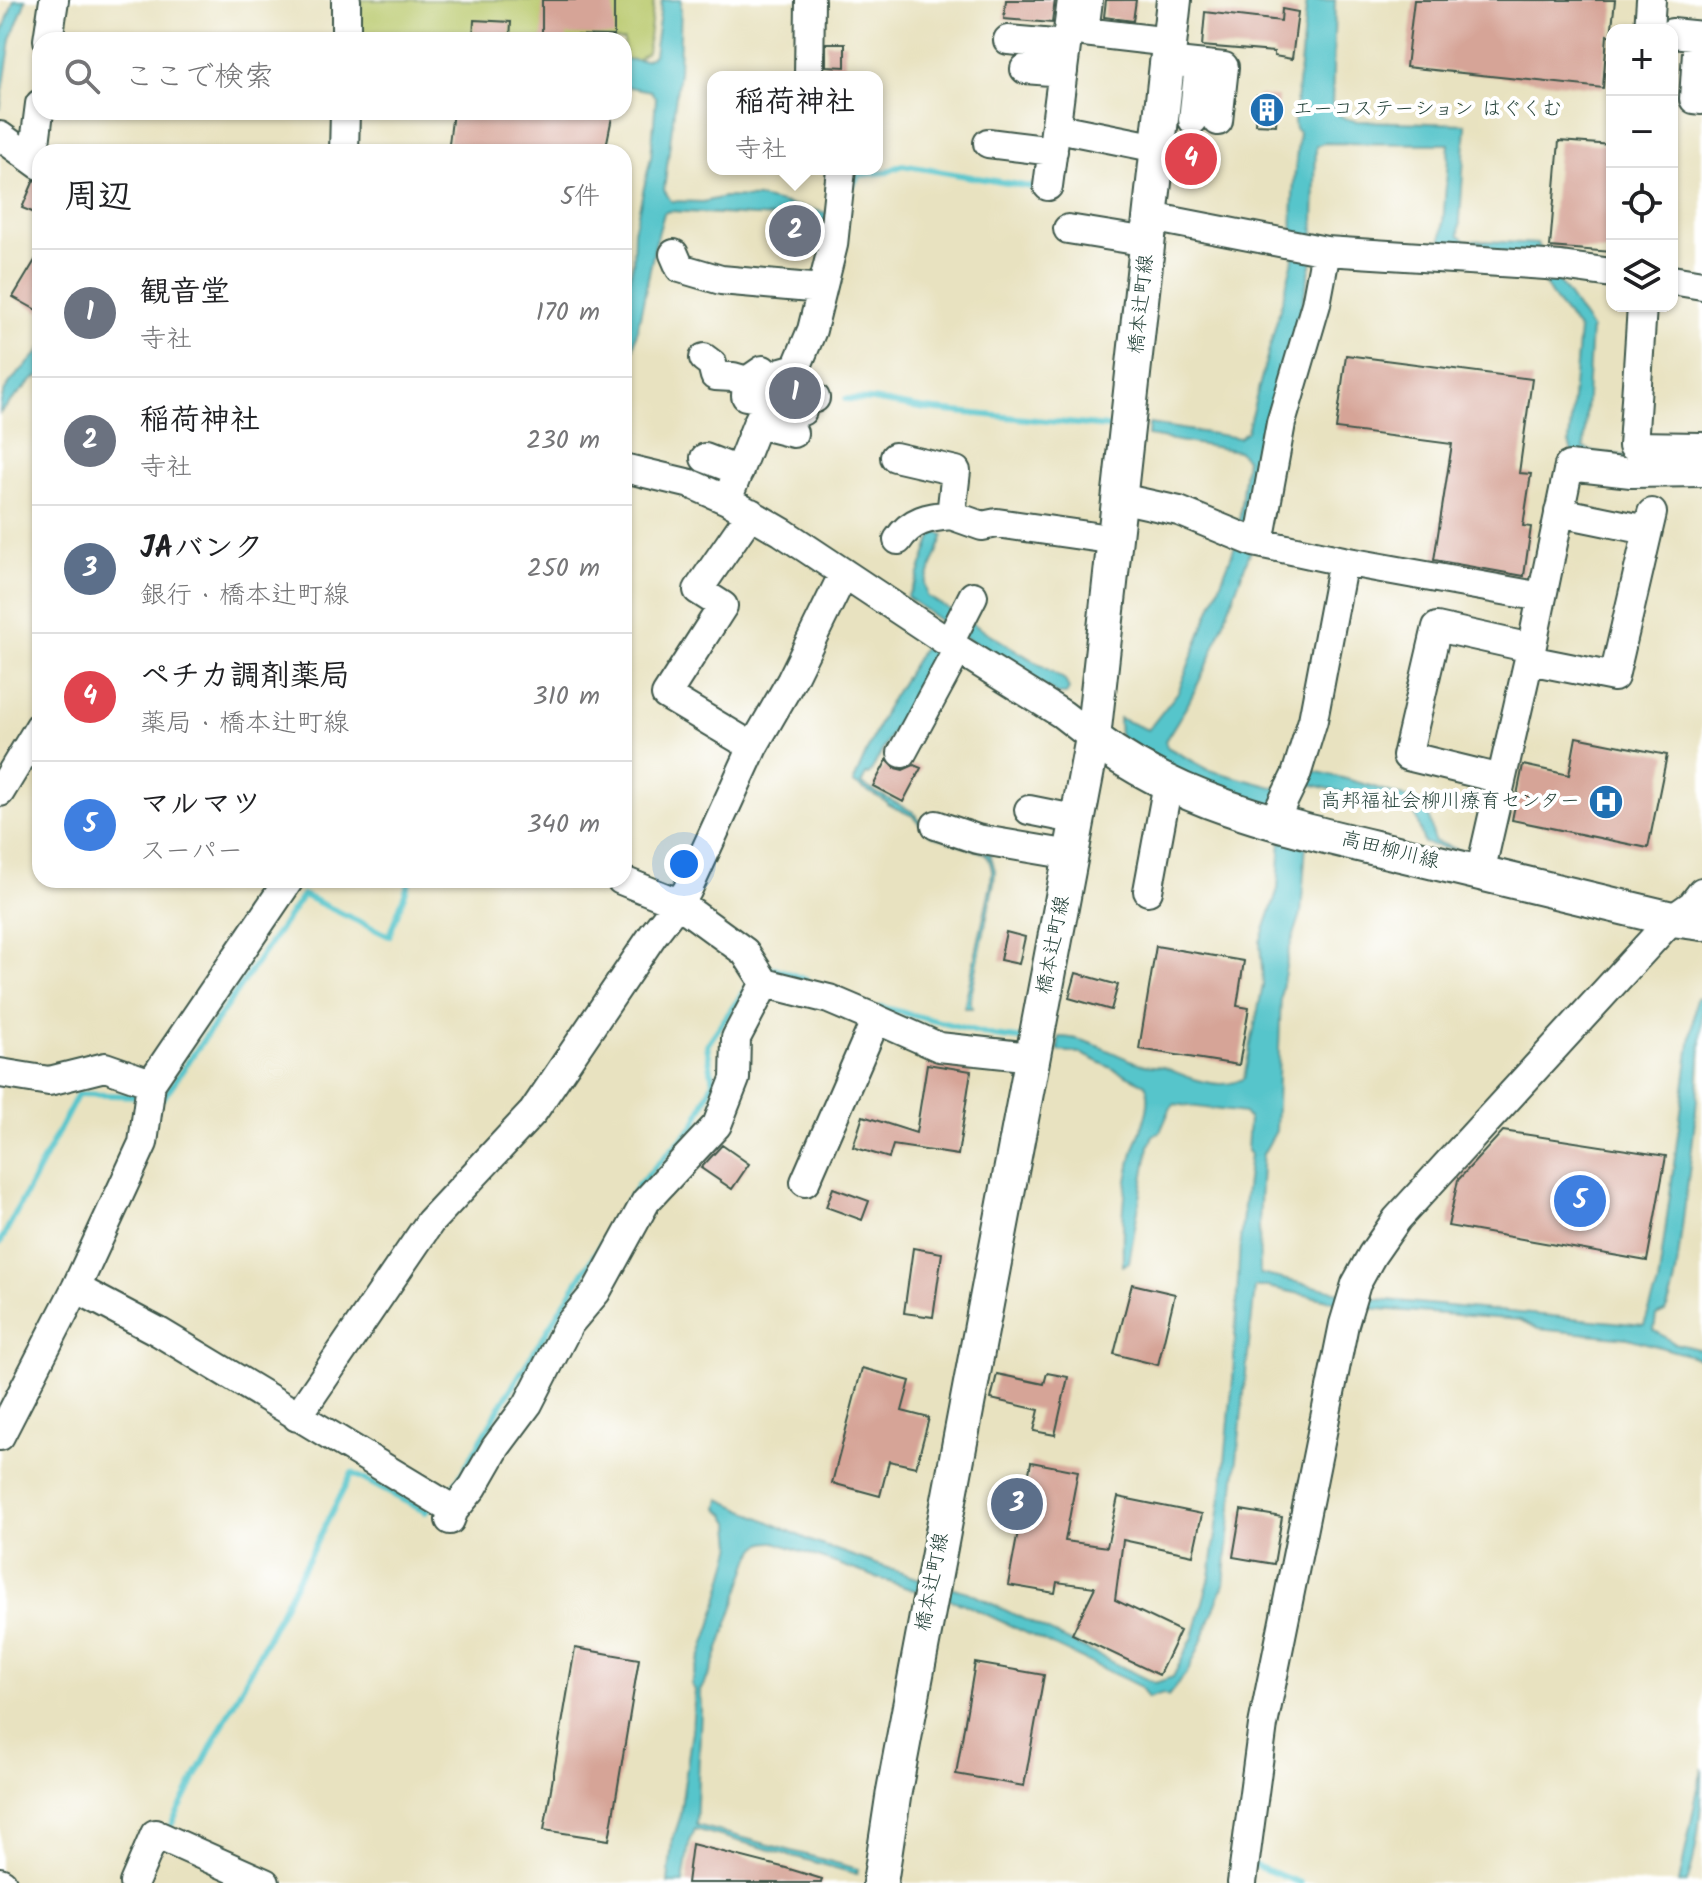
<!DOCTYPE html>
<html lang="ja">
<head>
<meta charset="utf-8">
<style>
	body { margin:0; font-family:Kalam,"Klee One",sans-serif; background:#f2f2f2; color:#202124 }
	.controls { position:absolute; right:24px; top:24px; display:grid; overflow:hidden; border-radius:16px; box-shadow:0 2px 6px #0004 }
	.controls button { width:72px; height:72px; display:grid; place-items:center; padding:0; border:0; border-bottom:2px solid #e0e0e0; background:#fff; color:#202124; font:40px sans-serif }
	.you { position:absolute; left:684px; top:864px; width:28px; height:28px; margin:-20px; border:6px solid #fff; border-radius:50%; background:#1a73e8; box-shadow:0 0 0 12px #1a73e833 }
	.badge { display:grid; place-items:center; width:52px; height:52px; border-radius:50%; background:#db2777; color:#fff; font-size:26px; font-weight:700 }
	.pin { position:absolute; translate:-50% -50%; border:4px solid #fff; box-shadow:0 2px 8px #0006 }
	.popup { position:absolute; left:707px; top:71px; width:176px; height:104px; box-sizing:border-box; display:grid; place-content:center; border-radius:16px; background:#fff; filter:drop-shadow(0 2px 6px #0005); font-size:26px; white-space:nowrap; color:#757577 }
	.popup b { font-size:30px; color:#202124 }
	.popup::after { content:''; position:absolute; left:50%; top:100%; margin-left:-16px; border:16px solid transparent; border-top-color:#fff }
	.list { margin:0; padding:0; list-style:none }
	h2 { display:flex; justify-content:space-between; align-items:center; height:104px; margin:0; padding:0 32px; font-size:34px }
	h2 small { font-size:26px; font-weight:400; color:#757577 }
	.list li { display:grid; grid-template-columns:52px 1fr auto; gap:24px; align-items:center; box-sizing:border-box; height:128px; padding:0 32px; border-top:2px solid #e0e0e0 }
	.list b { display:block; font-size:30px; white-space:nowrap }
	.list p { margin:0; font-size:26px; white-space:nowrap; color:#757577 }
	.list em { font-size:26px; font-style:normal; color:#757577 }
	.icon { flex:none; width:44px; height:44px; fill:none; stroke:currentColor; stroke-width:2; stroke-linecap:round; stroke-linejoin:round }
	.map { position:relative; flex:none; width:1702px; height:1883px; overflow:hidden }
	.search { position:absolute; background:#fff; box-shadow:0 2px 6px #0004; left:32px; top:32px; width:600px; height:88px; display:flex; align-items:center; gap:20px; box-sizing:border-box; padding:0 28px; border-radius:24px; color:#757577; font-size:30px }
	.panel { position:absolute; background:#fff; box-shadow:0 2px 6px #0004; left:32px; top:144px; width:600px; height:744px; border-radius:24px }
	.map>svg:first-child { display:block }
</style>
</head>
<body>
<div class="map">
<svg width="1702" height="1883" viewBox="0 0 1702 1883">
	<rect width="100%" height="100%" fill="#fff"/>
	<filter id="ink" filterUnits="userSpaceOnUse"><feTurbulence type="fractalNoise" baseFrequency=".0125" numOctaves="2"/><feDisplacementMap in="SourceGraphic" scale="16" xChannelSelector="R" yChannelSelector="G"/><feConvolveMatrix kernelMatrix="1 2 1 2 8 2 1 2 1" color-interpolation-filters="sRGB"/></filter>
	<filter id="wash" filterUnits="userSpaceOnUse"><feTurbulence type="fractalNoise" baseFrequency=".006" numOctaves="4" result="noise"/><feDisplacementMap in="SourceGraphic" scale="32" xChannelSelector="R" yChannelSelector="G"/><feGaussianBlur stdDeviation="1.8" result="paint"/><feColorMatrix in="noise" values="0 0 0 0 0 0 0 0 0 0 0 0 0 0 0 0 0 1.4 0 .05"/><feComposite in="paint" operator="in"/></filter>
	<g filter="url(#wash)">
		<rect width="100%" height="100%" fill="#e8e2c0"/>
		<path fill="#b8c86b" stroke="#6c8250" stroke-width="2" d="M361,0H654L647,52L637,60L624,59V40H360Z"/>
		<path fill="#57c5cb" stroke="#3b8180" stroke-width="2" d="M14,0H26L11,39L0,110V40Z
			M662,0H681L679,71L664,190L671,201L703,202L724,197L760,198L827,213V220L669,211L664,213L655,245L624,393V298L633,263L634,231L651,157L656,99L651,91L624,86V60H646L654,55Z
			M1307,0H1335L1332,106C1338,117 1345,119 1357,121L1466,124L1459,235L1466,240L1538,244L1552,272L1591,328L1584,448L1590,451L1702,467L1574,459L1569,443L1579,330L1555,301L1529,258L1441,252L1449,144L1323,143L1316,146L1313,257L1277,407L1250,552L1209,661L1188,704L1165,741L1167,747L1209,770L1276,788L1309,770C1350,779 1388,790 1427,806L1434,841L1469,854L1424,843L1414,810L1302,782L1292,803L1304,806L1302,813L1209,791L1120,740L1119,718L1148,730L1178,692L1237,541L1246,459L1238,451L1148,436L1149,424L1239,438L1247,431L1295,253C1289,214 1295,171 1299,132L1295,129L1294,122Z
			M40,350V375L30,382L0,413C0,381 23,373 40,350Z
			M937,532L944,535L925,584L927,596L1065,680L1069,689L1066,694H1057L946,625L907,597L916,582L932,537Z
			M925,645L935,652L869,775L866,774L861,784L913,812L928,830L990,854L995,870L994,882L970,1001L972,1008H964L991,884L992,870L989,859L984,853L929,834L913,816L887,804V802L853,783L885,710Z
			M1281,838L1306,843L1301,914L1289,950L1281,994L1276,1131L1263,1154L1262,1163L1259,1224L1260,1274L1366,1298L1644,1325L1658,1285L1696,998H1702C1702,1075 1692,1151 1682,1227C1678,1255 1677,1287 1665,1312L1656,1316L1654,1330L1674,1343L1702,1350V1359L1628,1338L1538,1329L1520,1320L1366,1308L1268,1287H1255L1224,1584L1197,1652L1188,1671L1168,1696L1163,1693L1148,1698L1140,1686L962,1603L910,1589L775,1542C762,1541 757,1546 751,1557L711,1672L700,1691L701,1709L696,1825L858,1869L857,1874L695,1829L689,1844L683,1883H668L672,1842L679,1821L692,1731L695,1690L691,1684L712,1623L733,1545L731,1524L725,1514L718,1508L720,1499L813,1542L913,1577L968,1592L1155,1683L1173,1677L1193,1637L1210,1577L1223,1483L1233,1378L1240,1241L1250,1154L1247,1151L1249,1119L1244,1113L1174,1104L1171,1107L1160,1132L1153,1135L1149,1146L1129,1262L1123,1266C1122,1227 1123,1187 1134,1149C1140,1131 1155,1103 1145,1084L1080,1053L1058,1051L1059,1037C1090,1037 1112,1055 1141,1064C1149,1067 1158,1065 1166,1068C1189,1078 1221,1092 1244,1078L1263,985L1260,942L1278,889Z
			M1702,1768C1702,1807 1699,1846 1687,1883H1679Z"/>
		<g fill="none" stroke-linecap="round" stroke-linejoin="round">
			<path stroke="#57c5cb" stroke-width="6" d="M851,187L859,175L887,172L902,165L1042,189
				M846,399L872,400L926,409L1118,428
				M764,968H775L806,980
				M881,1007L994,1036L1026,1040
				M157,1097H164L303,895L389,936L410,880
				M0,1243L78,1094L142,1096
				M443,1496L457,1482L504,1400L638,1185L694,1126L713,1082L707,1045L751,981
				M168,1831L352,1473L426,1512L432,1506
				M1251,1864L1300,1883"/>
		</g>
		<g id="blocks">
			<path fill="#d6a497" d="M542,0H614V36L567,35V40H542Z
				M1006,0H1055L1052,23L1004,19Z
				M1106,0H1136L1133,21L1104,17Z
				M1414,0H1615L1611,36L1607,35L1603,88L1406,67Z
				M1282,9L1298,12L1292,59L1274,56V52L1202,46L1205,12L1281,21Z
				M474,20L511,22L510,40H473Z
				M826,43H845V67L826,66Z
				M1257,95L1278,97L1276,125L1255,124Z
				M453,112H613L605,152H448Z
				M1559,141L1612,145V252L1550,247Z
				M34,180L40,182V215L22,208Z
				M40,252V312L13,297Z
				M1346,355L1532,379L1519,473L1531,474L1523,526L1531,527L1524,576L1434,560L1452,444L1336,429Z
				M1576,737L1667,755L1648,848L1512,820L1523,765L1569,775Z
				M887,760L895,768L903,770L914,765L921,768L903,802L873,786Z
				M1006,932L1025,937L1019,964L1000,960Z
				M1156,946L1244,961L1237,1006L1249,1008L1239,1065L1139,1049Z
				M1076,973L1118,985L1111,1010L1069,998Z
				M927,1064L971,1071L958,1155L893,1145L889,1158L853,1147L863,1116L916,1133Z
				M1503,1131L1666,1156L1647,1261L1448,1226L1458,1180Z
				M722,1145L749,1164L732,1189L701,1168Z
				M833,1188L869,1201L862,1220L826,1207Z
				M913,1248L942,1253L933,1317L904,1313Z
				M1132,1284L1175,1294L1158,1365L1114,1354Z
				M862,1368L910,1381L902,1411L929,1418L916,1467L889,1461L880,1496L832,1483Z
				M1047,1373L1068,1377L1055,1435L1034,1431L1039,1410L991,1399L997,1374L1044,1384Z
				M1031,1462L1078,1471L1065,1541L1107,1547L1118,1497L1202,1514L1193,1555L1123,1540L1115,1600L1180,1631L1159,1675L1072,1634L1095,1587L1057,1582L1055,1593L1008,1585Z
				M1241,1510L1282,1517L1274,1564L1233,1557Z
				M575,1648L639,1659L609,1840L544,1830Z
				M975,1663L1044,1675L1024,1786L956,1774Z
				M692,1844L786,1868L822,1879L821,1883H687Z"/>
		</g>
	</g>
	<g filter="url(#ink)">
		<use href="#blocks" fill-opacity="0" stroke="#3d5649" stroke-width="2"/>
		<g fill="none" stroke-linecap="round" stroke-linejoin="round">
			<g stroke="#3d5649" stroke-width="32">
				<path id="minor" d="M1088,0L1084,32L1153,40
					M1649,30L1651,0
					M1672,33L1702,36
					M1698,36L1694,99L1702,100
					M48,40L54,0
					M346,40V0
					M1008,40L1066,45
					M1167,61L1224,67L1218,121
					M1025,69L1063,72
					M809,77L810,0
					M1193,120L1199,65
					M1073,131L1158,148
					M0,136L40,165
					M988,143L1053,151
					M344,152L345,112
					M33,159L40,104
					M1048,186L1072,0
					M1151,217L1326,251L1561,266L1612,273
					M1068,229L1148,242
					M674,254L680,268L721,280L822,289
					M1672,280L1702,285
					M1642,306L1633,446L1702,447
					M704,358L712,364L715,376L733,377L747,381
					M763,370L747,381L746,396L769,400
					M782,372L815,398
					M767,404L802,411
					M757,424L793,433
					M895,457L956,471L951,515L982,526L997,523L1116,540
					M705,458L739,471
					M624,468L691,484L727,500L782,532L958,649L1062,714L1093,738
					M1120,498L1179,511L1254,542L1343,561L1542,597
					M727,500L757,424L782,372L796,368L812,330L833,245L841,169
					M1559,512L1647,530
					M751,513L698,590L723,606L666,695L753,747
					M898,540C911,520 929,517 951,515
					M1259,543L1281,423L1316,304L1326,251
					M949,643L973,596
					M1529,660L1614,677L1652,513
					M902,753L958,649
					M1501,779L1407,756L1437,627L1531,648
					M0,792L40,726
					M1029,810L1079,820
					M1273,822L1296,775L1313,720L1343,561
					M936,825L977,839L1071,855
					M1480,873L1531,650L1569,466L1631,473L1702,472
					M621,880L678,903L745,952L765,983L829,999L876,1019
					M1148,891L1168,783
					M0,1073L49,1081L105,1067L151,1083
					M805,1182L876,1019L939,1047L1032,1057
					M76,1288L159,1332L454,1510L450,1520
					M297,1417L430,1222L533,1112L653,935L687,891L753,747L791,681L844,573
					M0,1436L76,1288L143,1143L151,1083L289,880
					M454,1510L473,1487L496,1447L528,1404L569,1324L596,1292L646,1201L717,1125L735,1079L736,1038L765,983
					M0,1882L2,1883
					M134,1883L155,1834L265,1883
					M1242,1883L1263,1725L1344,1324L1356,1284L1372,1255L1397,1219L1672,919L1692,905L1702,892"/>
			</g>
			<g stroke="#3d5649" stroke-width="38">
				<path id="major" d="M1093,738C1184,807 1297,829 1405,855C1494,876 1583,898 1672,919L1702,923
					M880,1883L894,1791L1093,738L1174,0"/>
			</g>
			<use href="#minor" stroke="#fff" stroke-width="28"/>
			<use href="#major" stroke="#fff" stroke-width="34"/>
		</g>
	</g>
	<defs>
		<g id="building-disc" transform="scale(1.8)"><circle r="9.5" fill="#1f6fb2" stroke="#fff"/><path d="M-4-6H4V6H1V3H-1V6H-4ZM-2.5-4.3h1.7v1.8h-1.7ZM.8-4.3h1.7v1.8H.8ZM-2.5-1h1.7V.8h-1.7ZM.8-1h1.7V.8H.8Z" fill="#fff"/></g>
		<g id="hospital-disc" transform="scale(1.8)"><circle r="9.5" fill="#1f6fb2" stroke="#fff"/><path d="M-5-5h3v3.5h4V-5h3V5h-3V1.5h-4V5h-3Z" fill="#fff"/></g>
	</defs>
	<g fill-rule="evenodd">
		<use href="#building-disc" x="1267" y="110"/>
		<use href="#hospital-disc" x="1606" y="802"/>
	</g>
	<g text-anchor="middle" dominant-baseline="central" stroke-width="8" stroke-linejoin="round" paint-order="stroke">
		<g font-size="20" fill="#1f3d34" stroke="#fff" text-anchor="start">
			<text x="1293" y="110">エーコステーション はぐくむ</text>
			<text x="1580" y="802" text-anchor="end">高邦福祉会柳川療育センター</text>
		</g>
		<g font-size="20" fill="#1f3d34" stroke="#fff">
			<text transform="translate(1142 304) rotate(-84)">橋本辻町線</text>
			<text transform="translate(1390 851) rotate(14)">高田柳川線</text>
			<text transform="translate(1054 945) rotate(-79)">橋本辻町線</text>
			<text transform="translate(933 1582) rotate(-79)">橋本辻町線</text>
		</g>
	</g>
</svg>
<div class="controls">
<button>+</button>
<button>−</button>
<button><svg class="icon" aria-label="locate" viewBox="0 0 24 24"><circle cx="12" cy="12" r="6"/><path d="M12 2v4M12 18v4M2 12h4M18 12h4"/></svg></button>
<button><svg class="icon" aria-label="layers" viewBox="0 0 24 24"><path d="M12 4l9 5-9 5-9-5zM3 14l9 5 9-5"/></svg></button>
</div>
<div class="you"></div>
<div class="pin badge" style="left:795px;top:393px;background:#6b7280">1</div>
<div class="pin badge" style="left:795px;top:231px;background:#6b7280">2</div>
<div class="popup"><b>稲荷神社</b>寺社</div>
<div class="pin badge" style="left:1017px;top:1504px;background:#5c6f8a">3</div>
<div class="pin badge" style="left:1191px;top:159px;background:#e0444e">4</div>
<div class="pin badge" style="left:1580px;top:1201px;background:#3f7fe0">5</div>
<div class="search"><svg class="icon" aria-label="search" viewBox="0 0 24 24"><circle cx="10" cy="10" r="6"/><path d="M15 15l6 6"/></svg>ここで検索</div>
<section class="panel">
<h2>周辺<small>5件</small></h2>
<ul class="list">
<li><span class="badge" style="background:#6b7280">1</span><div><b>観音堂</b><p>寺社</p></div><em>170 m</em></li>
<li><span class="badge" style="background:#6b7280">2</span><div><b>稲荷神社</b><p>寺社</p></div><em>230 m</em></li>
<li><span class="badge" style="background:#5c6f8a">3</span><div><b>JAバンク</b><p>銀行 · 橋本辻町線</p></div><em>250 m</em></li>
<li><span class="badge" style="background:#e0444e">4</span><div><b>ペチカ調剤薬局</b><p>薬局 · 橋本辻町線</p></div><em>310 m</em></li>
<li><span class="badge" style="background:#3f7fe0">5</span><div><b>マルマツ</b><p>スーパー</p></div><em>340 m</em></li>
</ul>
</section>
</div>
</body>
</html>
